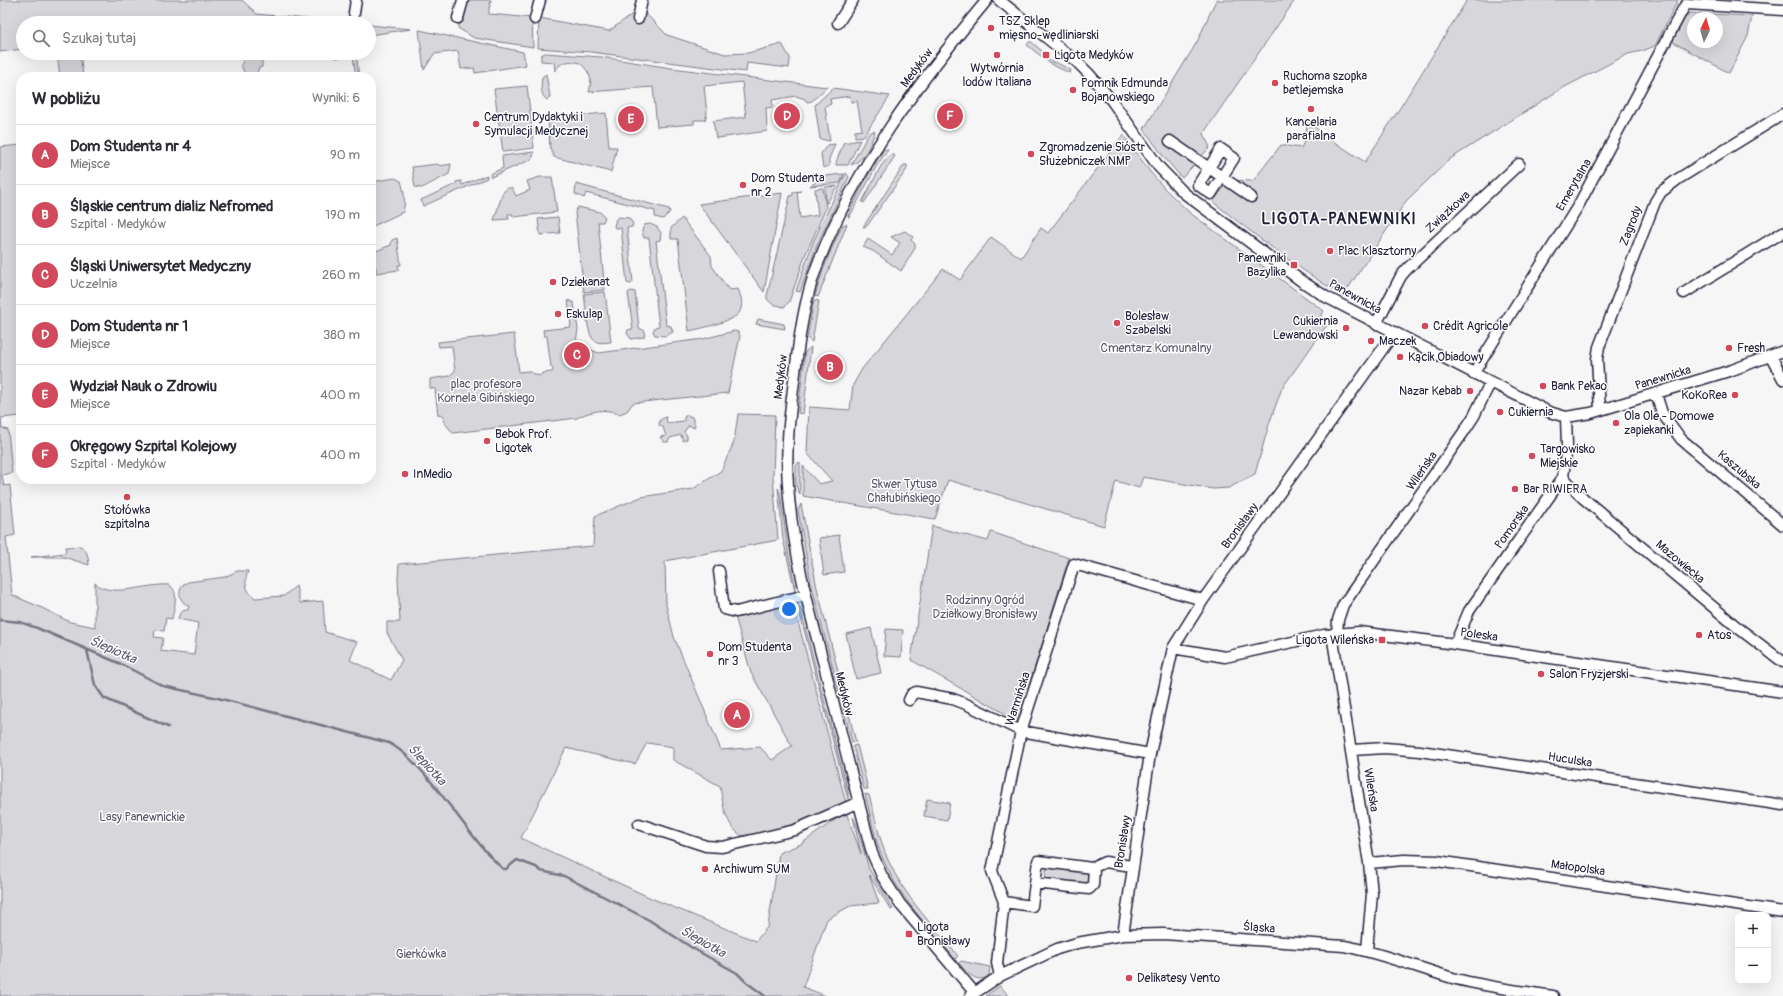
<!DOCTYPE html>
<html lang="pl">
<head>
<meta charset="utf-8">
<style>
	body { margin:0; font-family:Pangolin,sans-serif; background:#f2f2f3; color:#2b2b33 }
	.controls { position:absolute; right:12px; bottom:12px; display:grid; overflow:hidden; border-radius:8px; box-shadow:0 4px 16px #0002 }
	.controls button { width:36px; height:36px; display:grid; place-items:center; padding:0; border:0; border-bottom:1px solid #e1e1e2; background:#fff; color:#2b2b33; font:20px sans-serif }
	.compass { position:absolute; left:1687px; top:12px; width:36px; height:36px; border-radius:50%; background:#fff; box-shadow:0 4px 16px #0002; rotate:5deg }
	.you { position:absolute; left:789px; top:609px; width:14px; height:14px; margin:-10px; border:3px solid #fff; border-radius:50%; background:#1a73e8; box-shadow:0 0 0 6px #1a73e833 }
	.badge { display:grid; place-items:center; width:26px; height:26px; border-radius:50%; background:#d1495b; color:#fff; font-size:13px; font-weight:700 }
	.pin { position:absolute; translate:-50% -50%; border:2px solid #fff; box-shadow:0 1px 4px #0006 }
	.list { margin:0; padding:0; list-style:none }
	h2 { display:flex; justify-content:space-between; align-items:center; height:52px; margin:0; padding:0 16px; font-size:17px }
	h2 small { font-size:13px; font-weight:400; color:#7c7c81 }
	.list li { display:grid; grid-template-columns:26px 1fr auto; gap:12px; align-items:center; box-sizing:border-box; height:60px; padding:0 16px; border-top:1px solid #e1e1e2 }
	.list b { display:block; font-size:15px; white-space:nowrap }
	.list p { margin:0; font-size:13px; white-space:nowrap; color:#7c7c81 }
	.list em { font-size:13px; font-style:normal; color:#7c7c81 }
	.icon { flex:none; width:22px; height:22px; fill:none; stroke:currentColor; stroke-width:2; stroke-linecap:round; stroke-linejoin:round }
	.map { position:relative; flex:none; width:1783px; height:996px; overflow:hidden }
	.search { position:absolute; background:#fff; box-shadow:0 4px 16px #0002; left:16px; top:16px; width:360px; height:44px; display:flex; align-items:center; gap:10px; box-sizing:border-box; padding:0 14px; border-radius:22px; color:#7c7c81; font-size:15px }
	.panel { position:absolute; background:#fff; box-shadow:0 4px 16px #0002; left:16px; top:72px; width:360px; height:412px; border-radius:16px }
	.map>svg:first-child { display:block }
</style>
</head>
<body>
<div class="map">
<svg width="1783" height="996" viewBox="0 0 1783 996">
	<rect width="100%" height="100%" fill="#f6f6f7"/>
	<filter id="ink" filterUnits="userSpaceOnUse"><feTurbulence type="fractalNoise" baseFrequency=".025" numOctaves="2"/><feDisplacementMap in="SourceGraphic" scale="8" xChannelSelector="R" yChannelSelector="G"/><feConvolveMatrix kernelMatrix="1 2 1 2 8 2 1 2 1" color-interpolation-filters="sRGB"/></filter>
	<g filter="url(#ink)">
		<path fill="#d7d7db" stroke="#7c7c8b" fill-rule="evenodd" d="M0,0H242L257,14L346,23H205L171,17L122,23H23V49L0,52Z
			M466,0H491L489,9V14L532,18L533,47L474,38L458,28Z
			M1216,0H1295L1203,134L1210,147L1182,178L1163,156L1144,129L1197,42Z
			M1467,0H1678L1655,46L1642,51L1628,54L1561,89L1450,159L1406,201L1343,296C1297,268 1255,235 1213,202L1229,180L1253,181L1281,145L1301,148L1306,137L1307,118L1322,134L1365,162L1403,103Z
			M634,13H645L667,35L725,54L748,53L782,44L790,58L789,68L747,63L746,72L591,52L538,48L539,18L609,31Z
			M1690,13L1752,16L1748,36L1729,73L1673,42V40L1686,16ZM1693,18H1717V42H1693Z
			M369,25L411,29L369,35Z
			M419,30L523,52L526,65L475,73L474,68L461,69L458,51L434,54L424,70Z
			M1030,41L1048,56L1046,58L1053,63L1055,62L1071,70L1070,73L1052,65L1027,45Z
			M57,53H80L83,77H60Z
			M251,53H254L255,56L283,53H320L262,60V67L259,68L256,75L246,77L241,65L245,57Z
			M335,53H356L359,77H356L353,56L336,58Z
			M545,53L601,57L671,68L827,87L812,101L807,102L805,99L796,96L772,100L773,107L766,108L767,131L718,138H716L713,121L746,117L742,82L704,86L707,114L705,120H694V124L657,127L653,87L589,92C593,79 590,72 580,63C569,60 561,61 555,71L554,62L541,61V55Z
			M546,74L550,97L547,100C540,95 541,85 542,77Z
			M527,86L534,148L503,152L494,89Z
			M833,88L890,96L864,136L855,137V131L862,130L857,101L851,102L850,96L830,99L831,104L825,106L830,141L820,139L815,105Z
			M606,113L609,147H617L611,172L554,157L550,148L548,118Z
			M874,131L875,132C870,145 865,160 851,165L869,133Z
			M1123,135L1151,173L1166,190L1190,213L1324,311L1319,319L1327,325L1282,388L1269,424L1255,474L1229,488L1213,489L1143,477L1139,488L1116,481L1104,526L948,480L935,519L803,496V466L819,484L832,481L807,453L809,407L850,410L853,385L862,369L943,269L960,280L991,237L1021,258L1041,228L1048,233Z
			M860,140L848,165H836C836,158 842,151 843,143Z
			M835,144L829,159V166L823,168L821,154L827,145Z
			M21,145V416L1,418L2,428L8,430L12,473L2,475L4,486L10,485L15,535L6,537L12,595L42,608L70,622L95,627V583C113,599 147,583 169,585C180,591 174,608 172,619L166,618L164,631L155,630L154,637L163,638L161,651L194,655L198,623L178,619C179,613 182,610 188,610L189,606C178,602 176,587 188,582L225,577L237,571H248C244,581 245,591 255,598L284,596L296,586L300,603L323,601L325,632L357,642L350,660L391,680L402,660L387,633V622H400L398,579L399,564L593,546L595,516L641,497L693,489L721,471L734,442L738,414L775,415L773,477L778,540L665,561L666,605L674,637L721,750L760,747L772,760L792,746L751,673L735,616L793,603L846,803L793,830H776L742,836C725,825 723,805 720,786L673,760V747L647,743L635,764L566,748L521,838L651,898L756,941L768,926L779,853L801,844L846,812L861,854L853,817L856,823L869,869L893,909L891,910L869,875L879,903L850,906L827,919L803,987L826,996H0V147Z
			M884,149L888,150L877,165L849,218L848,215L867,177Z
			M534,152L533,157L530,160L491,177L490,174L503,168L502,156Z
			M891,154L895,156L864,203L862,202L881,166Z
			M438,164L440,166L451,164L449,174L422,188L415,187L412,167Z
			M904,165H907V169L867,226L863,227Z
			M846,173L849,177L817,245L800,292L796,291L813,242Z
			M844,174L840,183L810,186L824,176Z
			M487,175V178L423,206L421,200L456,184V182L461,181L462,185Z
			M540,177H552L557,212L513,217V214H508L509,219L494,220L503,192L508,188H512L516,196L530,190L527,181Z
			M395,178L401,181C404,191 406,202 403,212L371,227V182Z
			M576,184L669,209L670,212L663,219L655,217V211L586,193L584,198L575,194Z
			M837,186L827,203H826L825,187Z
			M823,188L826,208L806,253L789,302L784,307L772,304L767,299V296L790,196L793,195V192L801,191L797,192L800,218L818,215L815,189Z
			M782,193L764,292L699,204Z
			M578,207L600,212L605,217L603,222H598L605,290L584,292L575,212Z
			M558,217L560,233L540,235L538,219Z
			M618,217L629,218L633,224L632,227L627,228L633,282L631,284L627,283L621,228H615L614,226L616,219Z
			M682,218L711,256L712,266L729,290L738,289C741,296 744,305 739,313C734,321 699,329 689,331L678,239H671V228Z
			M650,224L657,227L661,233L660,240L656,241L666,325L671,326L673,332L665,336L655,335L653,332L655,327L659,326L649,238H644L642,231L644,225Z
			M847,224L818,297L815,296C822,272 831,247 843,225Z
			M905,231L913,237L911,240L915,244V248L901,271L873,251L863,247L868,239L892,255L900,243L891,237Z
			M397,238L401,265H398L399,270L376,273V267H371V249L376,251L391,245L392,240Z
			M631,291L635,292L639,328L645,331L644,337L631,339L627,333L628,330L633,329L628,293Z
			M605,292L611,342C606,342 600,344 595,341C586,335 586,305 584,294Z
			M568,300L574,303L578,329L575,349L585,348L599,353L703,339L734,331L738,332L740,336L728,393L633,403L627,411L620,414C616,414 614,412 610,411C600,409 585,413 577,418L453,433L445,423L443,416L438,415L435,389L430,388V379L449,376L455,371L452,346L439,347L438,342L514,334L519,372L528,371L539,376L543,373L552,372L553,369L551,367L547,336H544L543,330L571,327Z
			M814,300L819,301L812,342L807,338Z
			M758,319L784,324L785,329L756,324Z
			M811,347L803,414L798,413L805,352Z
			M687,415L692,417L695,425L694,428L689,425L684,432L687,435V439L683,441L681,435L670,438L668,442H664L660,437L666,436L663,427L659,425L660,420L666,417L667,423L684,421V417Z
			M799,462L800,463V494C794,486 796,476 796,466Z
			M778,488L780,492L788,551L795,585V591L783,539Z
			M801,504L817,588L843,691L839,692L811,583L798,510Z
			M932,526L988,541L991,532L1069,558L1018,721L911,660Z
			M839,535L844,572L824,575L819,538Z
			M80,546C88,550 88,557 89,565L64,557H31L65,553L66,547Z
			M797,603L800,607L848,792V799Z
			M871,628L881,673L856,679L846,634Z
			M886,629L903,630L901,657L884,656Z
			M844,695L856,742H852L840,696Z
			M857,745L868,789H864L853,746Z
			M865,794L869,795C875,816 879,839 888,860C904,896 933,926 958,956L955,959C929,928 899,897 883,859C874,839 871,816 865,794Z
			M927,799L950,803L947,820L924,816Z
			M1047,865L1089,872L1088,884L1045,879Z
			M961,961L990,967L989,975C978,986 965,971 959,963Z
			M1000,986L1009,996H986L988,994Z"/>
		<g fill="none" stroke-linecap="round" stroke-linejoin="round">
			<path stroke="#767685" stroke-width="2.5" d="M0,620L20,622L37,628L121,664L163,686L218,698L389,743C404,751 416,764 427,777C453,807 474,842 503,869H506L517,860L536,867L541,871L564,876L649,920L694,949L737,973L746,982L765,996
				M87,650L95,685L104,698L168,727"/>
			<g stroke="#22223b" stroke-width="13">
				<path id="minor" d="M999,0L1077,62L1089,74L1112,101L1158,166L1184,193L1300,280L1326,297L1549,412L1566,417L1591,413L1732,370L1783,351
					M354,13L356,0
					M458,18L463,0
					M535,19L540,0
					M638,19L642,0
					M838,23L853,0
					M1170,141L1251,197
					M1221,149L1234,158L1211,194L1198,185Z
					M1684,293L1783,232
					M1376,324L1401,276L1407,269L1519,164
					M1771,356L1783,379
					M1473,374L1578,206L1684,7L1687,4L1783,10
					M1656,394L1662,413L1681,439L1783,525
					M1600,410L1597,359L1599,347L1655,202L1661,192L1678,179L1783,114
					M1563,477L1583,498L1737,627L1783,662
					M719,571L724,609L736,612L806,595
					M1337,633L1338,620L1343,605L1463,433L1474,416L1490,383
					M1332,634L1369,863L1372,894L1367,950
					M1455,644L1469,611L1563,477L1567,446L1566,417
					M1173,648L1225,657L1324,635L1359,632L1448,643L1783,692
					M909,700L912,694L916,692L953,699L966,704L1021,731L1150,754
					M1352,750L1385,748L1420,751L1783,805
					M639,824L706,846L722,847L795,830L859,802
					M1369,863L1404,860L1437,861L1783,912
					M1035,883L1089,889L1093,885L1094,868
					M1004,902L1032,906L1038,861L1092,868L1105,862L1132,866
					M1123,935L1150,754L1173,648L1203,600L1394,333
					M1000,976L997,963L1004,902L992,871L1021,731L1074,564L1203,600
					M974,992L900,904L882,876L872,853C855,790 840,728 824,665C808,606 792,546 788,485C785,445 791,405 796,365C800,332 805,298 817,266C855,166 919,82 987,0
					M970,996L1000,976L1057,949L1077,943L1123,935L1163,934L1344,946C1382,953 1418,968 1456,979C1488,987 1520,991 1553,996"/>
			</g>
			<use href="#minor" stroke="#fff" stroke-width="10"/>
		</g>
	</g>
	<g fill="#d1495b" stroke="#fff" stroke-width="1.5">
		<circle cx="991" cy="28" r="4"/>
		<circle cx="997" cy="55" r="4"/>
		<rect x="1042" y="51" width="8" height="8" rx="2"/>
		<circle cx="1275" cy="83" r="4"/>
		<circle cx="1073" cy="90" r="4"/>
		<circle cx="1311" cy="109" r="4"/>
		<circle cx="476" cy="124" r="4"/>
		<circle cx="1031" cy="154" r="4"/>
		<circle cx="743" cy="185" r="4"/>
		<circle cx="1330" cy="251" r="4"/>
		<rect x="1290" y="261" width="8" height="8" rx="2"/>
		<circle cx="553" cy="282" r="4"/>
		<circle cx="558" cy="314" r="4"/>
		<circle cx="1117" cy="323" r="4"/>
		<circle cx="1425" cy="326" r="4"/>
		<circle cx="1346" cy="328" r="4"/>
		<circle cx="1371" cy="341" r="4"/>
		<circle cx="1729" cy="348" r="4"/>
		<circle cx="1400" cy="357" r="4"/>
		<circle cx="1543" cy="386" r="4"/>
		<circle cx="1470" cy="391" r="4"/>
		<circle cx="1735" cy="395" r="4"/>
		<circle cx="1500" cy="412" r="4"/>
		<circle cx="1616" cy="423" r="4"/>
		<circle cx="487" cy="441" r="4"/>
		<circle cx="1532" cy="456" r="4"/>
		<circle cx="405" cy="474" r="4"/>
		<circle cx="1515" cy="489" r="4"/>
		<circle cx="127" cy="497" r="4"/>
		<circle cx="1699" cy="635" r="4"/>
		<rect x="1378" y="636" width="8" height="8" rx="2"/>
		<circle cx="710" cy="654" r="4"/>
		<circle cx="1541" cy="674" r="4"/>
		<circle cx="705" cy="869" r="4"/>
		<rect x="905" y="930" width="8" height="8" rx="2"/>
		<circle cx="1129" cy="978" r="4"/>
	</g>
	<g text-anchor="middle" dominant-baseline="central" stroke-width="3" stroke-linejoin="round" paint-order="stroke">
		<g font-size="12" fill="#22223b" stroke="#fff" text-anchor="start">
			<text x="999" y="21">TSZ Sklep<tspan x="999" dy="14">mięsno-wędliniarski</tspan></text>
			<text x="1054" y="55">Ligota Medyków</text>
			<text x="997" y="68" text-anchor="middle">Wytwórnia<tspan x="997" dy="14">lodów Italiana</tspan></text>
			<text x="1283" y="76">Ruchoma szopka<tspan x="1283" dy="14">betlejemska</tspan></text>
			<text x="1081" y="83">Pomnik Edmunda<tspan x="1081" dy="14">Bojanowskiego</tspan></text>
			<text x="484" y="117">Centrum Dydaktyki i<tspan x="484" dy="14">Symulacji Medycznej</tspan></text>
			<text x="1311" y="122" text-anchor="middle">Kancelaria<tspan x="1311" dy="14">parafialna</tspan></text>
			<text x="1039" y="147">Zgromadzenie Sióstr<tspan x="1039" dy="14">Służebniczek NMP</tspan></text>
			<text x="751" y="178">Dom Studenta<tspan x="751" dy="14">nr 2</tspan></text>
			<text x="1338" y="251">Plac Klasztorny</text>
			<text x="1286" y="258" text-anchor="end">Panewniki<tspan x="1286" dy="14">Bazylika</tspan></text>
			<text x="561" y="282">Dziekanat</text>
			<text x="566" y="314">Eskulap</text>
			<text x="1125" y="316">Bolesław<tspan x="1125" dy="14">Szabelski</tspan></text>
			<text x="1338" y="321" text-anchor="end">Cukiernia<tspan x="1338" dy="14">Lewandowski</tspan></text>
			<text x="1433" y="326">Crédit Agricole</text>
			<text x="1379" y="341">Maczek</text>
			<text x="1737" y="348">Fresh</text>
			<text x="1408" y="357">Kącik Obiadowy</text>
			<text x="1551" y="386">Bank Pekao</text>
			<text x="1462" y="391" text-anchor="end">Nazar Kebab</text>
			<text x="1727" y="395" text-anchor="end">KoKoRea</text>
			<text x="1508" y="412">Cukiernia</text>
			<text x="1624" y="416">Ola Ole - Domowe<tspan x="1624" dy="14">zapiekanki</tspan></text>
			<text x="495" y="434">Bebok Prof.<tspan x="495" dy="14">Ligotek</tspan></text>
			<text x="1540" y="449">Targowisko<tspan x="1540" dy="14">Miejskie</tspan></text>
			<text x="413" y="474">InMedio</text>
			<text x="1523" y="489">Bar RIWIERA</text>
			<text x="127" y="510" text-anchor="middle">Stołówka<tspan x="127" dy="14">szpitalna</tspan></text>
			<text x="1707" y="635">Atos</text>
			<text x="1374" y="640" text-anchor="end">Ligota Wileńska</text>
			<text x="718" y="647">Dom Studenta<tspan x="718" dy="14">nr 3</tspan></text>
			<text x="1549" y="674">Salon Fryzjerski</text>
			<text x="713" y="869">Archiwum SUM</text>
			<text x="917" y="927">Ligota<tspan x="917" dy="14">Bronisławy</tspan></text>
			<text x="1137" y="978">Delikatesy Vento</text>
		</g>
		<g font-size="12" fill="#22223b" stroke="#fff">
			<text transform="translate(917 68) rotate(-53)">Medyków</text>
			<text transform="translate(1574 185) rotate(-60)">Emerytalna</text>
			<text transform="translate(1448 212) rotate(-43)">Związkowa</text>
			<text transform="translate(1631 226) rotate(-69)">Zagrody</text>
			<text transform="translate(1355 297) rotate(29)">Panewnicka</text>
			<text transform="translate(781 377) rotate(-83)">Medyków</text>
			<text transform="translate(1663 378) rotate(-17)">Panewnicka</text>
			<text transform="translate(1739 470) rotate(40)">Kaszubska</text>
			<text transform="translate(1422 471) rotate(-55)">Wileńska</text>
			<text transform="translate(1240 526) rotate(-54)">Bronisławy</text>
			<text transform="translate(1512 527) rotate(-55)">Pomorska</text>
			<text transform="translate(1680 562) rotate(40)">Mazowiecka</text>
			<text transform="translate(1479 635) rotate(8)">Poleska</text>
			<text transform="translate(844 694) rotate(76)">Medyków</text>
			<text transform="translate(1018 699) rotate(-72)">Warmińska</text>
			<text transform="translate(1570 760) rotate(9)">Huculska</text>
			<text transform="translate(1371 790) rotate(81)">Wileńska</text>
			<text transform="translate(1123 842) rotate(-81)">Bronisławy</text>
			<text transform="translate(1578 868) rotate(8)">Małopolska</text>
			<text transform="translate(1259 928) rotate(4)">Śląska</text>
		</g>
		<g font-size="12" fill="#58586b" stroke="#fff">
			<text x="1156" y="348">Cmentarz Komunalny</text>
			<text x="486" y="384">plac profesora<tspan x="486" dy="14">Kornela Gibińskiego</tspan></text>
			<text x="904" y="484">Skwer Tytusa<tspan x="904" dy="14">Chałubińskiego</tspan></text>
			<text x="985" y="600">Rodzinny Ogród<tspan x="985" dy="14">Działkowy Bronisławy</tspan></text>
			<text x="142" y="817">Lasy Panewnickie</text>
			<text x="421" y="954">Gierkówka</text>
		</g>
		<g font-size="13" font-style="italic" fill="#5a5a6d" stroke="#fff">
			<text transform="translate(113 650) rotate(24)">Ślepiotka</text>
			<text transform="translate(427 765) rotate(48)">Ślepiotka</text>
			<text transform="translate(703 942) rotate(30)">Ślepiotka</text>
		</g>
		<g font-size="16" font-weight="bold" letter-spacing="1" fill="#22223b" stroke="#fff">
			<text x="1339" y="219">LIGOTA-PANEWNIKI</text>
		</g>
	</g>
</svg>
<div class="controls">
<button>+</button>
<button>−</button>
</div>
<svg class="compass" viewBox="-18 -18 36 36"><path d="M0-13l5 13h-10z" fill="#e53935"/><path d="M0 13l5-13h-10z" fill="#7c7c81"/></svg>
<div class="you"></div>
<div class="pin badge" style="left:737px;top:715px">A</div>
<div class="pin badge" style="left:830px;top:367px">B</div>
<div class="pin badge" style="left:577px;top:355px">C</div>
<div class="pin badge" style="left:787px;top:116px">D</div>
<div class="pin badge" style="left:631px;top:119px">E</div>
<div class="pin badge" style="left:950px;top:116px">F</div>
<div class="search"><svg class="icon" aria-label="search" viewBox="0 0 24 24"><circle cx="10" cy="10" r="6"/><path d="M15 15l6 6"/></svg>Szukaj tutaj</div>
<section class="panel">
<h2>W pobliżu<small>Wyniki: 6</small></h2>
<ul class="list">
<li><span class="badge">A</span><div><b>Dom Studenta nr 4</b><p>Miejsce</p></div><em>90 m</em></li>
<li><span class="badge">B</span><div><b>Śląskie centrum dializ Nefromed</b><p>Szpital · Medyków</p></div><em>190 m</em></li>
<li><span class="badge">C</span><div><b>Śląski Uniwersytet Medyczny</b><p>Uczelnia</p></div><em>260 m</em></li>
<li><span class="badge">D</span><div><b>Dom Studenta nr 1</b><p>Miejsce</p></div><em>380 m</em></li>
<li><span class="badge">E</span><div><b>Wydział Nauk o Zdrowiu</b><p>Miejsce</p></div><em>400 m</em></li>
<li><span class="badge">F</span><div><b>Okręgowy Szpital Kolejowy</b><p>Szpital · Medyków</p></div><em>400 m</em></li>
</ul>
</section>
</div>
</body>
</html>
